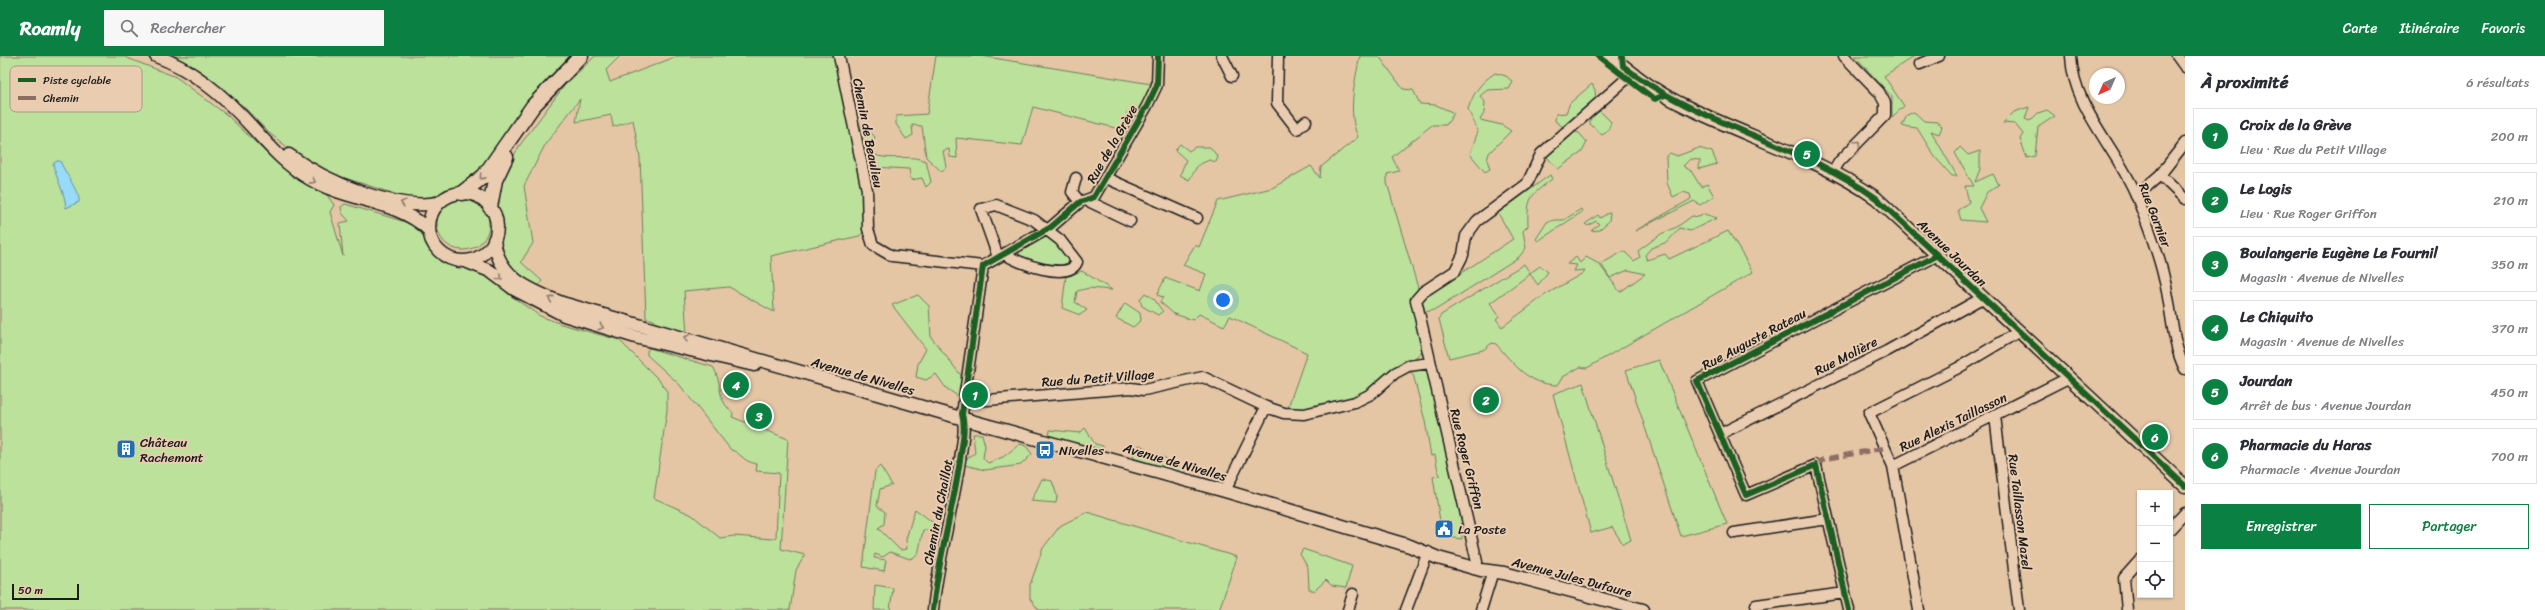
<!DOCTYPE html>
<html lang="fr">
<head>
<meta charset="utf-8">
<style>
	body { margin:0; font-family:Sriracha,sans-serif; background:#f7f7f7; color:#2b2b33 }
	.controls { position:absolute; right:12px; bottom:12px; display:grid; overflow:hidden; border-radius:0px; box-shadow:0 1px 3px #0004 }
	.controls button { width:36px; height:36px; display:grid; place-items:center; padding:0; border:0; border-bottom:1px solid #e1e1e2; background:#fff; color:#2b2b33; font:20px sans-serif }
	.compass { position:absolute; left:2089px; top:12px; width:36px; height:36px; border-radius:50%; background:#fff; box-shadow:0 1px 3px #0004; rotate:225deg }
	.scale { position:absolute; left:12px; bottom:10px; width:67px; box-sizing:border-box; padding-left:4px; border:2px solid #1c1c1c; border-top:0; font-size:11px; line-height:14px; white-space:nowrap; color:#1c1c1c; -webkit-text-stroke:3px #eacdb1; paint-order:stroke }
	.you { position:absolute; left:1223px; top:244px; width:14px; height:14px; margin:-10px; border:3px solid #fff; border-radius:50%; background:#1a73e8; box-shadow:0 0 0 6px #1a73e833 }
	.badge { display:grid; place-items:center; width:26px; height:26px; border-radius:50%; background:#0b8043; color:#fff; font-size:13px; font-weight:700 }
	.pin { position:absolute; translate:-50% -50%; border:2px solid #fff; box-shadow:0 1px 4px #0006 }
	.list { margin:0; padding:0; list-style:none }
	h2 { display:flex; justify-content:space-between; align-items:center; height:52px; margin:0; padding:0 16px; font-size:17px }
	h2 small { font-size:13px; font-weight:400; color:#7c7c81 }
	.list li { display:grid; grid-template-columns:26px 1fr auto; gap:12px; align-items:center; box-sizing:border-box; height:56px; margin:0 8px 8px; padding:0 8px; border:1px solid #e1e1e2; border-radius:0px }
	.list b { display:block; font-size:15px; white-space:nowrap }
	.list p { margin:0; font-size:13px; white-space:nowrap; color:#7c7c81 }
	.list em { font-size:13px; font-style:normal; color:#7c7c81 }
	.actions { display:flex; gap:8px; padding:12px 16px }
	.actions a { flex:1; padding:9px 0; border:1px solid #0b8043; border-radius:0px; text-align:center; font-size:14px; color:#0b8043 }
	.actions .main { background:#0b8043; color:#fff }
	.icon { flex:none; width:22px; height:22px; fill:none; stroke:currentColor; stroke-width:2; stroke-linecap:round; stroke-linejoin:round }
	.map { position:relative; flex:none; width:2185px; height:554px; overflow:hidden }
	header { display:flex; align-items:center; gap:24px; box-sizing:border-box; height:56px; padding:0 20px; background:#0b8043; color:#fff }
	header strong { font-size:19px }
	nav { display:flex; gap:22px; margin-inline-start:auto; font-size:14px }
	.search { width:280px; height:36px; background:#f7f7f7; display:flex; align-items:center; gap:10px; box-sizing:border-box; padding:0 14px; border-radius:0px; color:#7c7c81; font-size:15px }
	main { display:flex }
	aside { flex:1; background:#fff }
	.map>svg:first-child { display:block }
</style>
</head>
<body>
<header>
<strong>Roamly</strong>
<div class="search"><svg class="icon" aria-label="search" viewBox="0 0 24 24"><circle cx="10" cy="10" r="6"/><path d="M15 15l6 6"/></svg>Rechercher</div>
<nav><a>Carte</a><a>Itinéraire</a><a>Favoris</a></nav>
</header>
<main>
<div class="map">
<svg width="2185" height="554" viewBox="0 0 2185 554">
	<rect width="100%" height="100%" fill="#e4c6a5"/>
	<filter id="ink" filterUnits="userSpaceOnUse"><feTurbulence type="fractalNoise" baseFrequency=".025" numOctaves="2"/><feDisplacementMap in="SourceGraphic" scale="8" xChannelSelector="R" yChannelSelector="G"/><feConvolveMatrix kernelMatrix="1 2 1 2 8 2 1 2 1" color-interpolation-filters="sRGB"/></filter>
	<g filter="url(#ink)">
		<path fill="#bce19b" stroke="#6c7e5c" d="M0,0H122L176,21L228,60L281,111L327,139L334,149L330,156L343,200L340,167L349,165L342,157L341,151L345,148L409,167L418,172L434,199L446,207L484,217L511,240L540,260L561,268L619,284L661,326L667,336V354L654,442L692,459L720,482L734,480L772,483L776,481L779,417L756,415L757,408C741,405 742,397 731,394L679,328L647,299V295L649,292L713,311C724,329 715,342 733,357L732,361L788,383L781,493L805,499L796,514L790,554H0Z
			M164,0H570L546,25L487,108L469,127L426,143L407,142L336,119L307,106L269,77L242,49L223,40Z
			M595,0H620L606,14L610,26L678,0H839L867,134L868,173L859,180L771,200L774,256L729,231L684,235L687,278L661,272L654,264L646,262L640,101L633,64L613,71L611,59L576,66L580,43L546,87L524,130L533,187L521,206L542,225L538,230L544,233L539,234L507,211L500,185L503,174L497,147L499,125L520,89L564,30Z
			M936,0H981L1157,29L1138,58L1127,56L1126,65L1134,70L1131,76L1033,51L1022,89L956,82L957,102L950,101L949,93L943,95L946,111L942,116L926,101L922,70L912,69L913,79L906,83L896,68V60L927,58Z
			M1360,0H1379L1403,33L1413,34L1420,48L1436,49L1454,57L1446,69H1432L1392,101L1399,115L1387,118V127L1418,232L1423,294C1414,304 1402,311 1391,318C1351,346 1336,353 1287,354L1307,297L1230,260L1224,270L1199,258L1193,264L1174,258L1160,246L1163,241L1157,239L1165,222L1200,235L1206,218L1183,209L1195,189L1199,191L1218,145L1272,132L1311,110L1320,122L1321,111L1358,81C1347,57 1355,24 1360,0Z
			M1855,0H1914L1884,20L1904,50L1892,61V41Z
			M1495,17L1506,20L1513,26L1509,33L1487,34L1480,40L1485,46L1484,57L1480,64L1502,69L1511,75L1489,97L1487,104L1490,113L1485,116L1470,98L1478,75L1468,53C1474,36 1480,27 1495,17Z
			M1592,28L1595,34L1596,46L1566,73L1555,65L1556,58L1566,57L1570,47Z
			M2029,51L2025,63L2030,65L2038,57L2047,54L2055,60L2038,71L2035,100L2027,102L2020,83L2023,78L2015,68L2003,67L2014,56Z
			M1600,55L1611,66L1608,75L1602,79L1590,68V62Z
			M1914,56L1924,65L1937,66L1942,71L1939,78L1931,75L1957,120H1952L1935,101L1917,72L1902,70L1907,59Z
			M862,68L875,81L870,90L869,96C886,107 908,97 926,105L931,126L926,131L922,122L911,124L909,113L873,111C862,97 859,86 862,68Z
			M1572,75L1579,77L1587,86L1582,96L1558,113L1546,100Z
			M1180,88L1189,95L1195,91H1210L1218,101L1216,106L1209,104L1198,109L1189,124L1180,119L1186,104L1175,94Z
			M1960,91L1968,99L1980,95V113L1975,126L1993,118L1999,129L1987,136L1979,152L1986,166L1961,164L1958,154L1969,146L1965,130H1974L1955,97Z
			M1699,92L1712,96L1717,108L1699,113L1700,104L1690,103L1683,110L1691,115L1701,131L1707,128L1714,140L1700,149L1694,145L1635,175L1691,143L1690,138L1683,136L1673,141L1667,127L1666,100L1670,97L1677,100Z
			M1550,119L1552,123C1530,140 1527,141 1528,170L1523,175L1526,192L1519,201L1437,253L1425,256L1422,243L1513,183L1498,157Z
			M437 168a26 26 0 1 1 52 0a26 26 0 1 1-52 0Z
			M1581,153L1582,156L1538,185L1536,183L1547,166L1555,164H1564Z
			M1610,156L1609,165L1599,174L1591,175L1599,168L1596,165L1588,170L1585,168L1598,159L1600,162Z
			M1704,158L1717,162L1690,175L1680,172L1667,186L1651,192L1645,199L1647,204L1665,198L1669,203L1728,175L1753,216L1587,312L1580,311L1563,321L1558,329C1528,329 1514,308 1496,288L1492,287L1483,294L1449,302L1439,263L1441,259L1524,208L1530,217L1540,210L1548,216L1538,229L1530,218L1490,247L1499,260L1496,263L1502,271L1545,239L1583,217L1585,214L1574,215L1577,209L1567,208L1576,201L1580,207L1586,201L1599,208L1620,236L1645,218L1628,214L1610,222L1601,208L1624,195L1634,205L1640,201L1638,195L1661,178L1677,171L1692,160L1699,161Z
			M1037,172L1048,173L1073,206L1062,215L1018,206L1021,182Z
			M1082,215L1112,234L1089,232L1077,235L1075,246L1087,254L1080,259L1062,252L1066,220Z
			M1145,237L1154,243L1163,256L1158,259L1142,250L1140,243Z
			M918,239L929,250L931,281L963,322L959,341L946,332L936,318L926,324L916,321L918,308L926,293L892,249Z
			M1125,247L1140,257L1141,264L1133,271L1116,262Z
			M1659,304L1727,468L1681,480L1626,314Z
			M1424,310L1429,314L1465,468L1461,470L1462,483L1454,482L1451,479L1449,466L1440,465L1433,421L1439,420L1435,399L1431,400L1425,365L1413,318L1408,315Z
			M1583,327L1631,484L1623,488L1612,471L1591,477L1553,338Z
			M1085,372L1095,388L1103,390V397L1049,381L1050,374L1080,377Z
			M973,378H982L985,390L983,402L988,407L1003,401L1020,388L1026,390L1032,398L1021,409L985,414L965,409V404L975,397Z
			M1140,389C1152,397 1177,406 1185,415L1182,418L1133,402L1135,391Z
			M880,410L892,429L880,433L877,450L885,456L884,468L878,472L900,494L907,493L906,483L915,453L939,471L938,474H923L918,499L910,503L890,496L883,501L875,498L874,502L886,504L884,515L863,511L875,415Z
			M1042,423L1052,425L1057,440L1056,447L1031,445Z
			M1087,456L1237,501L1219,554H1039L1030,543V529L1043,492L1060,470Z
			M1303,493L1352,510L1346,532L1332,530L1326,524L1314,535L1309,533L1308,512L1300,498Z
			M875,529L893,532L890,554H874Z"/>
		<path fill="#97dbf9" stroke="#668fa1" d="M57,105H60C64,115 81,139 79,146L66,152C65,136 56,123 53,108Z"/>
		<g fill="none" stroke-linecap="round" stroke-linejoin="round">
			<g stroke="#1c1c1c" stroke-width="13">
				<path id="minor" d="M839,0L867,134L868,173L873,189L892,200L983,210
					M1222,0L1232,20
					M1278,0L1277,47L1297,73L1306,65
					M2071,0C2073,53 2118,93 2137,141C2147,167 2158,195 2164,222C2172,251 2171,286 2185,313
					M2177,0L2185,11
					M1920,8L1939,0
					M1833,116L1839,106L1885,59V47L1879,36L1844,0
					M2160,119L2185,143
					M1076,122L1072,136L1080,146
					M1106,122L1197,162
					M2136,140L2160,119L2185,87
					M1086,144L1130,165
					M998,201L981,153L996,149L1034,164L1060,184L1077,206C1069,226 1017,207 1005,198
					M964,346L1131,332L1144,334L1203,321L1266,351L1284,357L1304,358L1355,346L1371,338L1395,317L1408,310L1430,307
					M1995,360L2019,554
					M1720,378L1887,295L1982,242
					M1893,410L2068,322
					M1225,435L1266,351
					M2170,473L2185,457
					M1734,477L1828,463
					M1477,506L1416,244L1423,236L1455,215L1463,199L1466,180L1477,165L1527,128L1541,98L1633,17
					M1756,549L1845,537
					M933,554C938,503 953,454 960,404C962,388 966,373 962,358L983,210L1051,171L1080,146L1094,141L1147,50L1157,29L1158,0
					M1348,554L1353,538
					M1406,554L1428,496
					M1481,554L1493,515
					M1849,554L1816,409L1746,439L1697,325L1938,199
					M1919,554L1893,410L1869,357L1958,312L2018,276
					M2127,554L2124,522L2140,504"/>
			</g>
			<g stroke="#1c1c1c" stroke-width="15">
				<path id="major" d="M156,0C193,13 227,43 253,72C271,92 287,110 310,123C347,145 397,144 429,174
					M1611,0C1632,17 1654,35 1679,47C1743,80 1816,100 1876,142L2185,430
					M289,99C325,125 393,155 438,147
					M429 171a34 34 0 1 1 68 0a34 34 0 1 1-68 0Z
					M494,184C498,222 530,234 562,247L964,363L1225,435L1410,490L1438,502L1481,514L1504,517L1643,554
					M465,205L490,215L514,233L564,259L639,282L754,309"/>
			</g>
			<g stroke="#1c1c1c" stroke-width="17">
				<path id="highway" d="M462,137L484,120L533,50L581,0
					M490,151L495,124L506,101"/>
			</g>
			<use href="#minor" stroke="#eacdb1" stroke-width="10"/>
			<use href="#major" stroke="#eacdb1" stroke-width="12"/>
			<use href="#highway" stroke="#eacdb1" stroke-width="14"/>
			<path stroke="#8d6e63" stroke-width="5" stroke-dasharray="10 5" stroke-linecap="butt" d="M1816,409L1824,403L1885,392"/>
			<g stroke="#eacdb1" stroke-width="8">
				<path id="cycleway" d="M1598,0L1650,40L1655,43L1665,39
					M1622,0L1623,10C1699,70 1798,86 1876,142L2185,430
					M933,554C938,503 953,454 960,404C962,388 966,373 962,358L983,210L1051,171L1080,146L1094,141L1147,50L1157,29L1158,0
					M1849,554L1816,409L1746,439L1697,325L1938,199"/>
			</g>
			<use href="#cycleway" stroke="#1b5e20" stroke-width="6"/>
		</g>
		<defs><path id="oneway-chevron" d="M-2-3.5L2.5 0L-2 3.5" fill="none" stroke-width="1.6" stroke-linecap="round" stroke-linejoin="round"/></defs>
		<g stroke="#8d7d6e">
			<use href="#oneway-chevron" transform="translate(1858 87) rotate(-45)"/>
			<use href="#oneway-chevron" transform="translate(482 121) rotate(132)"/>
			<use href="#oneway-chevron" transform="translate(313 125) rotate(28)"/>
			<use href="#oneway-chevron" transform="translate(403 147) rotate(-165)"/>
			<use href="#oneway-chevron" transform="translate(500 222) rotate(38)"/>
			<use href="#oneway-chevron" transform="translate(551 243) rotate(-157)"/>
			<use href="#oneway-chevron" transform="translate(601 271) rotate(17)"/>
			<use href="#oneway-chevron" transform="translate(686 282) rotate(-164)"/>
		</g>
	</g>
	<defs>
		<g id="building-square" transform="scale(1)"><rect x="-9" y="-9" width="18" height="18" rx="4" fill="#1f6fb2" stroke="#eacdb1"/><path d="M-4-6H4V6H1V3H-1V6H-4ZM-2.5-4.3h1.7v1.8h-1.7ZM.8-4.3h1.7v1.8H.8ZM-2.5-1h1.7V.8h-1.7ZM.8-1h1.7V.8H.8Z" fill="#fff"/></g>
		<g id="bus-square" transform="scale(1)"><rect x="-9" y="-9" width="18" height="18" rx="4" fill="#1f6fb2" stroke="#eacdb1"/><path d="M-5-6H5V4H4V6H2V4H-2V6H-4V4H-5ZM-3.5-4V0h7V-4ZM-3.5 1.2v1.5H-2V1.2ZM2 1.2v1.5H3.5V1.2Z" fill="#fff"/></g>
		<g id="civic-square" transform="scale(1)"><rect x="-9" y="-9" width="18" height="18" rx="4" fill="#1f6fb2" stroke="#eacdb1"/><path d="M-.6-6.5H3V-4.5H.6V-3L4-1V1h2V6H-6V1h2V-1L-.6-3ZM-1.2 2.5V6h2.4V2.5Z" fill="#fff"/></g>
	</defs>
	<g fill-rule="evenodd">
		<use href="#building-square" x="126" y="393"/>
		<use href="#bus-square" x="1045" y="394"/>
		<use href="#civic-square" x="1444" y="473"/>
	</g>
	<g text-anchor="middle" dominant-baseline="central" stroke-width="4" stroke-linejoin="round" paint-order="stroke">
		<g font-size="13" fill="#1c1c1c" stroke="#eacdb1">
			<text transform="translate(868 77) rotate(79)">Chemin de Beaulieu</text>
			<text transform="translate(1112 88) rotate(-60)">Rue de la Grève</text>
			<text transform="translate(2155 159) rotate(69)">Rue Garnier</text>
			<text transform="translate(1952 197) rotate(44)">Avenue Jourdan</text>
			<text transform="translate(1754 283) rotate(-28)">Rue Auguste Rateau</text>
			<text transform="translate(1846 300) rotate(-27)">Rue Molière</text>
			<text transform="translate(863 320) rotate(16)">Avenue de Nivelles</text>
			<text transform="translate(1098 322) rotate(-4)">Rue du Petit Village</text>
			<text transform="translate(1953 366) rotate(-26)">Rue Alexis Taillasson</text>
			<text transform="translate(1467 403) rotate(76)">Rue Roger Griffon</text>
			<text transform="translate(1175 406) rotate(16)">Avenue de Nivelles</text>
			<text transform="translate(938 456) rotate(-79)">Chemin du Chaillot</text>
			<text transform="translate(2020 456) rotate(83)">Rue Taillasson Mazel</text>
			<text transform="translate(1572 521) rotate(15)">Avenue Jules Dufaure</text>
		</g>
		<g font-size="13" fill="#1c1c1c" stroke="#eacdb1" text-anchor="start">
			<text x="140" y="386">Château<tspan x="140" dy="15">Rachemont</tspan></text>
			<text x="1059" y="394">Nivelles</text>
			<text x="1458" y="473">La Poste</text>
		</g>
	</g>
	<rect x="10" y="10" width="132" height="46" rx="6" fill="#eacdb1" stroke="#ac9884" stroke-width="1"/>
	<rect x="18" y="22" width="18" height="4" fill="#1b5e20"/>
	<rect x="18" y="40" width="18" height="4" fill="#8d6e63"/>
	<g font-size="11" fill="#1c1c1c">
		<text x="43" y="28">Piste cyclable</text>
		<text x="43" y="46">Chemin</text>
	</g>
</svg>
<div class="controls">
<button>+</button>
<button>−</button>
<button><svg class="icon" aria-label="locate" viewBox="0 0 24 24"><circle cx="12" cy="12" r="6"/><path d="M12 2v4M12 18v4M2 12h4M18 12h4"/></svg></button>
</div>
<svg class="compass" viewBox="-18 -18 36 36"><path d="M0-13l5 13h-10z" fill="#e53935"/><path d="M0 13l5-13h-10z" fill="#7c7c81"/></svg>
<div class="scale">50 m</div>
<div class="you"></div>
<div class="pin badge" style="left:975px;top:339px">1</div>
<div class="pin badge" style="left:1486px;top:344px">2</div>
<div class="pin badge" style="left:759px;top:360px">3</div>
<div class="pin badge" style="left:736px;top:329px">4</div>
<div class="pin badge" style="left:1807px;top:98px">5</div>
<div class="pin badge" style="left:2155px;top:381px">6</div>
</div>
<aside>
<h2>À proximité<small>6 résultats</small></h2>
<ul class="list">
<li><span class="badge">1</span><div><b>Croix de la Grève</b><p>Lieu · Rue du Petit Village</p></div><em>200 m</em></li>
<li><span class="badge">2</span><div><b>Le Logis</b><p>Lieu · Rue Roger Griffon</p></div><em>210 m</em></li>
<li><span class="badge">3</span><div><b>Boulangerie Eugène Le Fournil</b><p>Magasin · Avenue de Nivelles</p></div><em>350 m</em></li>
<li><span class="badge">4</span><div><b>Le Chiquito</b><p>Magasin · Avenue de Nivelles</p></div><em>370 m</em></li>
<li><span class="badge">5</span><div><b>Jourdan</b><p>Arrêt de bus · Avenue Jourdan</p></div><em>450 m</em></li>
<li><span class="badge">6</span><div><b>Pharmacie du Haras</b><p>Pharmacie · Avenue Jourdan</p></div><em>700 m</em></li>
</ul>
<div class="actions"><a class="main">Enregistrer</a><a>Partager</a></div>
</aside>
</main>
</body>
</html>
